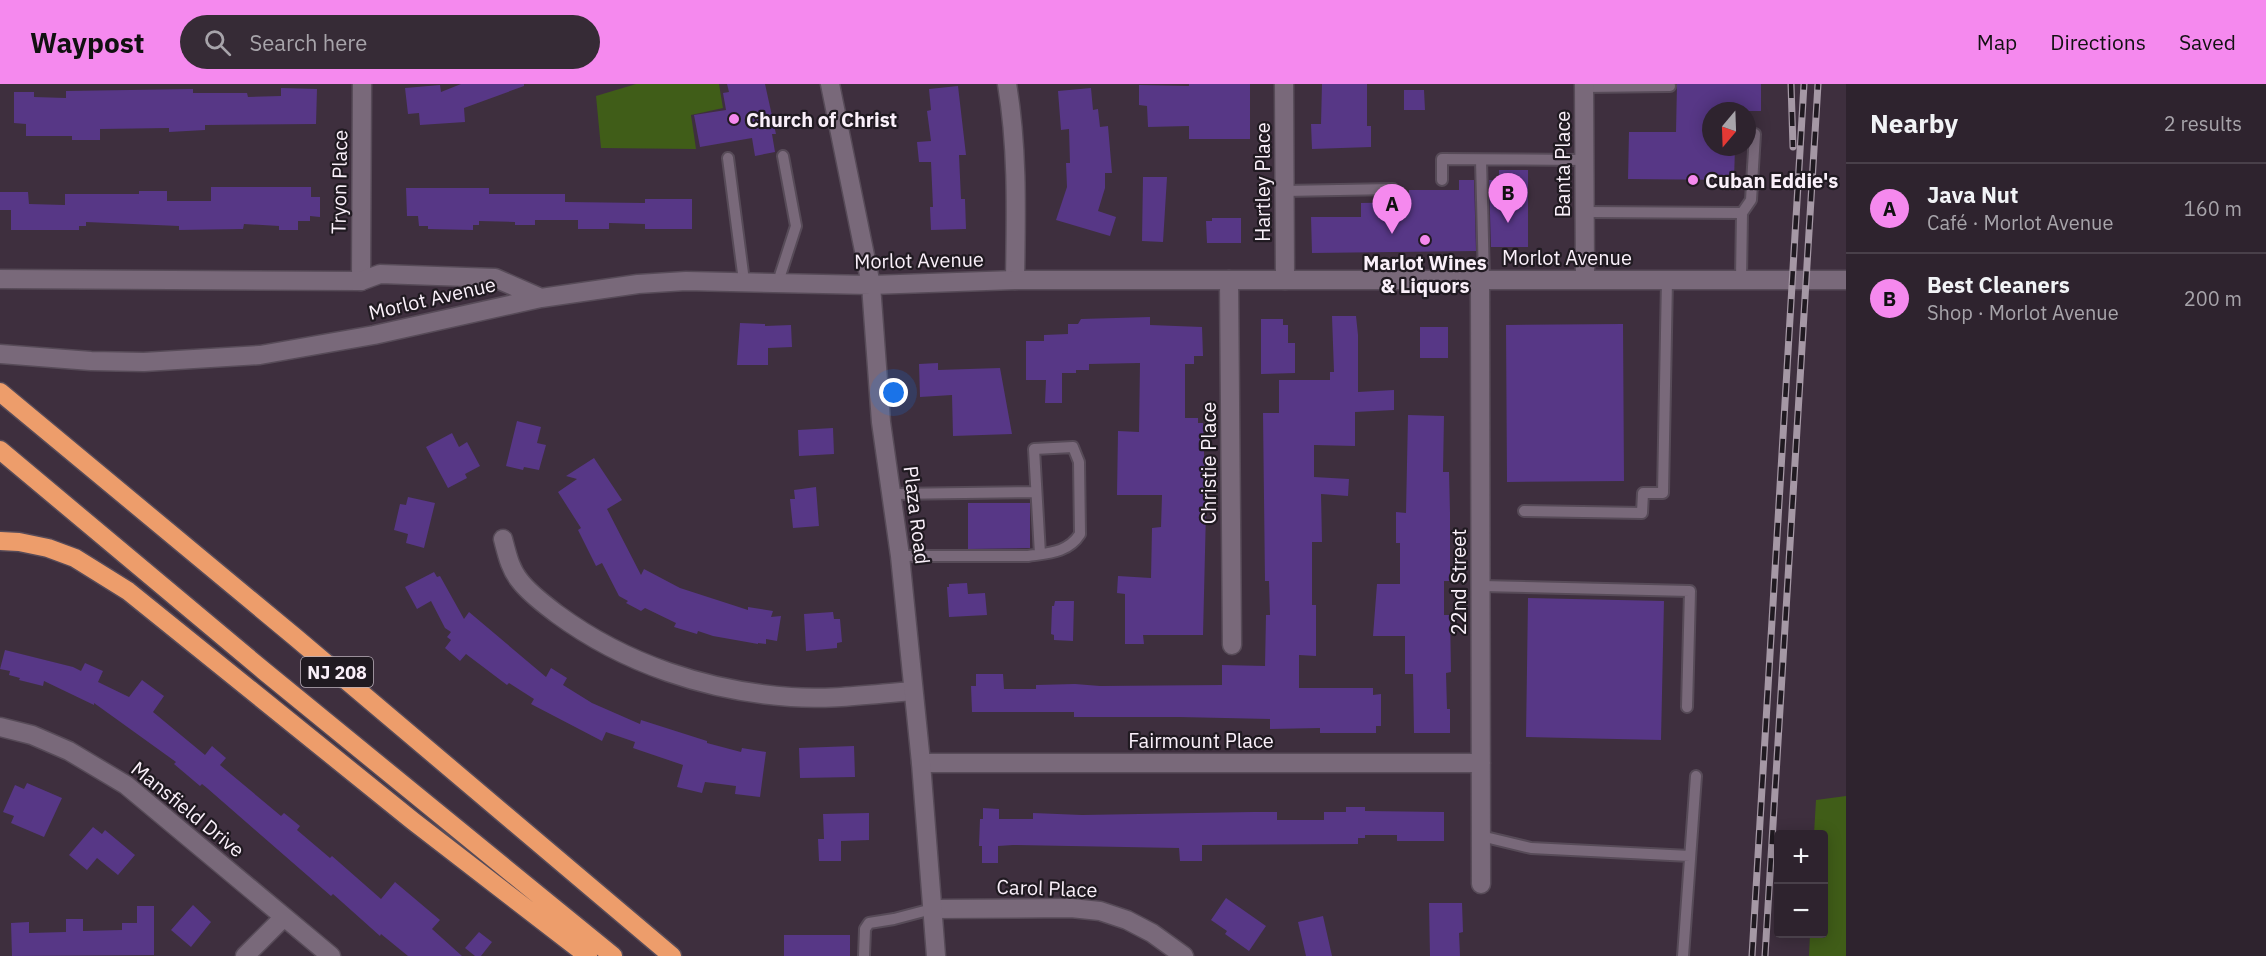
<!DOCTYPE html>
<html lang="en">
<head>
<meta charset="utf-8">
<style>
	body { margin:0; font-family:"IBM Plex Sans",sans-serif; background:#362b36; color:#f1f3f6 }
	.controls { position:absolute; right:18px; bottom:18px; display:grid; overflow:hidden; border-radius:6px; box-shadow:0 3px 15px #0003 }
	.controls button { width:54px; height:54px; display:grid; place-items:center; padding:0; border:0; border-bottom:2px solid #49404a; background:#2e232e; color:#f1f3f6; font:30px sans-serif }
	.compass { position:absolute; left:1702px; top:18px; width:54px; height:54px; border-radius:50%; background:#2e232e; box-shadow:0 3px 15px #0003; rotate:199deg }
	.you { position:absolute; left:894px; top:309px; width:21px; height:21px; margin:-15px; border:4px solid #fff; border-radius:50%; background:#1a73e8; box-shadow:0 0 0 9px #1a73e833 }
	.badge { display:grid; place-items:center; width:39px; height:39px; border-radius:50%; background:#f589ee; color:#111; font-size:20px; font-weight:700 }
	.pin { position:absolute; translate:-50% -50px; filter:drop-shadow(0 2px 3px #0008) }
	.pin::after { content:''; position:absolute; top:32px; width:21px; height:18px; background:inherit; clip-path:polygon(0 0,100% 0,50% 100%) }
	.list { margin:0; padding:0; list-style:none }
	h2 { display:flex; justify-content:space-between; align-items:center; height:78px; margin:0; padding:0 24px; font-size:26px }
	h2 small { font-size:20px; font-weight:400; color:#a7a4aa }
	.list li { display:grid; grid-template-columns:39px 1fr auto; gap:18px; align-items:center; box-sizing:border-box; height:90px; padding:0 24px; border-top:2px solid #49404a }
	.list b { display:block; font-size:22px; white-space:nowrap }
	.list p { margin:0; font-size:20px; white-space:nowrap; color:#a7a4aa }
	.list em { font-size:20px; font-style:normal; color:#a7a4aa }
	.icon { flex:none; width:33px; height:33px; fill:none; stroke:currentColor; stroke-width:2; stroke-linecap:round; stroke-linejoin:round }
	.map { position:relative; flex:none; width:1846px; height:872px; overflow:hidden }
	header { display:flex; align-items:center; gap:36px; box-sizing:border-box; height:84px; padding:0 30px; background:#f589ee; color:#111 }
	header strong { font-size:28px }
	nav { display:flex; gap:33px; margin-inline-start:auto; font-size:21px }
	.search { width:420px; height:54px; background:#362b36; display:flex; align-items:center; gap:15px; box-sizing:border-box; padding:0 21px; border-radius:33px; color:#a7a4aa; font-size:22px }
	main { display:flex }
	aside { flex:1; background:#2e232e }
	.map>svg:first-child { display:block }
</style>
</head>
<body>
<header>
<strong>Waypost</strong>
<div class="search"><svg class="icon" aria-label="search" viewBox="0 0 24 24"><circle cx="10" cy="10" r="6"/><path d="M15 15l6 6"/></svg>Search here</div>
<nav><a>Map</a><a>Directions</a><a>Saved</a></nav>
</header>
<main>
<div class="map">
<svg width="1846" height="872" viewBox="0 0 1846 872">
	<rect width="100%" height="100%" fill="#3e2f3e"/>
	<path fill="#405d18" d="M636,0H719L723,24L691,31L696,65L601,64L596,12Z
		M1846,712V872H1809L1810,850H1824V750H1814L1816,716Z"/>
	<path fill="#573786" d="M461,0H524V2L464,24L465,38L420,41L419,29L408,30L405,4L440,1L441,8Z
		M727,0H765L776,50H772L775,68L755,72L752,54L700,63L694,31L726,26L723,9L729,8Z
		M1189,0H1250V55H1189V42L1148,43L1147,22L1139,21V1L1189,2Z
		M1322,0H1367V42H1371V63L1312,65L1311,40H1321Z
		M1677,0H1761V27H1711V63H1735L1734,96L1628,95L1629,48H1676Z
		M958,2L966,71H959L961,115H965L966,145L931,146L930,123H933L931,78H919L917,58L931,57L927,27L931,26L929,5Z
		M281,4L317,5L316,40L205,41V46L169,48V44L100,45V56H72V52H26V40L14,39V8H34V13L66,14V7L193,5V9H247L248,13L281,12Z
		M1091,4L1093,26L1098,25L1100,43L1108,42L1112,89H1105V104L1098,127L1116,133L1110,152L1056,136L1067,103L1066,79H1070L1069,45L1061,46L1058,7Z
		M1404,6H1424L1425,26H1404Z
		M1499,86H1528V163H1491L1489,96H1499Z
		M1143,93H1167L1163,158L1142,157Z
		M1459,96H1474L1476,167L1312,169L1311,133H1361V119L1409,118V106H1459Z
		M211,103H311V113H320V133L310,132V137H298V146H279V142L244,140L243,145L179,146V142L86,138V142H79V146H11V126H0V108H28L29,120L65,121V110H139V107H167V117H211Z
		M406,104H489V110H565V118L645,119V115H692V145H645V140L609,139V145H578V136H535V141H515V138L479,137V141H473V146L428,145V142H419L418,132H407Z
		M1212,134H1241V159H1207L1206,137H1212Z
		M1332,232H1356L1358,251V308L1394,306V326L1355,328V362L1314,361V393L1349,395L1348,412L1321,410L1322,458H1312V521H1316V572L1299,571V604H1373V611L1381,610V642H1376V649H1320V644L1270,645V635L1179,633H1074V628H972L971,602H976V590H1003L1004,605H1036V601L1075,600L1100,602L1222,601V581L1265,582L1266,531H1270L1269,497H1265L1263,329H1279V296H1330V288H1334Z
		M1150,233V241L1202,243L1203,272H1194V280H1185V334H1198V339H1203L1206,427L1203,551H1143L1144,560H1125V510L1117,509L1118,492L1151,494L1152,444L1161,443L1162,411H1117L1118,347L1139,348L1140,279L1089,280V286H1076V289H1062V319H1045L1046,296H1026V257H1044V251L1068,250V240H1078L1081,235Z
		M1261,235H1283V241H1288V259H1295V289L1261,290Z
		M740,239L765,240V242L791,241L792,263L768,264V281H737Z
		M1623,240L1624,397L1507,398L1506,241Z
		M1420,243H1448V274H1420Z
		M938,279V286L1000,284L1012,350L953,352L952,311L920,313L919,280Z
		M1408,331L1444,332L1443,388H1449L1450,429V497H1444V531H1450L1451,588L1446,589L1447,625H1450V649H1414L1413,590H1405V552H1373L1377,500H1400V459H1396V428L1406,429Z
		M517,337L541,343L537,359L546,361L539,386L524,383L523,386L506,382Z
		M833,344L834,370L799,372L798,346Z
		M452,349L459,363L467,358L480,382L465,390L467,394L448,404L426,363Z
		M594,374L622,416L607,425L641,491L644,485L680,504L748,526V523L773,527L771,533L781,532L777,557L766,555V560L758,559V560L713,552L698,547L697,550L674,543L676,539L645,524L641,527L626,519L628,517L619,512L602,479L596,482L578,446L581,444L558,408L577,395L566,392Z
		M816,403L819,442L793,444L790,415H795L794,406Z
		M408,413L435,419L424,464L406,459L408,450L394,446L400,420L406,421Z
		M968,419H1030V464L968,465Z
		M434,488L437,493L440,492L464,535L469,528L546,593L551,584L567,594L563,601L592,619L640,640L641,636L707,657V659L741,668L742,664L766,668L760,713L735,710L736,702L705,698L702,709L677,703L683,681L633,664L635,658L606,648L602,657L531,620L534,615L509,599L507,601L466,570L460,577L445,564L451,556L447,553L451,548L445,544L431,517L417,525L405,503Z
		M967,499L968,510L985,509L987,531L949,533L947,503H949V500Z
		M1528,514L1664,517L1661,656L1526,653Z
		M1055,517H1074L1073,557L1054,556V551L1051,550L1052,522H1054Z
		M833,528L834,535H840L842,558L837,559V564L806,567L804,530Z
		M5,566L73,583L81,587L85,579L103,587L98,598L129,613L142,596L164,612L153,628L205,671L212,662L226,674L220,681L281,732L284,729L300,742L297,746L330,774L332,772L381,815L395,798L440,836L432,845L462,872H408L381,850L380,852L333,810L331,812L207,704L202,700L200,702L174,680L176,678L94,619V621L44,597L43,602L19,596L20,594L9,591L10,587L0,585Z
		M854,662L855,693L800,694L799,664Z
		M27,699L62,714L44,753L11,739L14,732L3,728L15,701L24,705Z
		M1346,723H1365V727L1444,728V757H1397V751H1365V754H1358V760L1202,761V777H1180L1179,764L1013,761L998,762V779H982V762H979L980,735H983V724L999,725V735H1033V729L1082,731L1253,728H1277V736H1324V728H1346Z
		M869,729V756L841,757V777H819L818,755H824L823,730Z
		M93,743L102,750L105,746L135,771L118,791L97,774L87,786L69,771Z
		M1226,814L1266,842L1249,867L1225,850L1227,847L1211,836Z
		M1429,819H1462L1463,848L1459,849L1460,872H1430Z
		M193,821L211,838L191,863L171,846Z
		M137,822H154V871L12,872L11,839L29,838V849L66,848V835H83V847L122,846V839H137Z
		M1323,832L1332,872H1306L1298,838Z
		M479,848L492,858L481,872H475L465,864Z
		M784,851H850V872H784Z"/>
	<g fill="none" stroke-linecap="round" stroke-linejoin="round">
		<g stroke="#574b58" stroke-width="14">
			<path id="lane" d="M1584,3L1670,2
				M728,74L744,197
				M1481,76L1484,195
				M1442,96V75L1585,76
				M1284,107L1393,105
				M1585,128L1742,129L1741,195
				M1742,129L1751,116L1755,50
				M778,198L796,142L783,72
				M892,410L1036,408
				M1524,427L1642,429L1643,409H1663L1667,195
				M900,472H1028C1048,469 1068,469 1080,450L1079,378L1073,363L1034,365L1040,470
				M1481,502L1690,507L1687,623
				M1481,752L1531,764L1690,772
				M864,872L865,845L869,839L894,835L932,825
				M1683,872L1696,692"/>
		</g>
		<g stroke="#574b58" stroke-width="21">
			<path id="street" d="M1007,0C1018,65 1016,131 1015,196
				M1284,0L1285,196
				M1584,0L1585,195
				M1480,195L1481,800
				M1229,196L1232,561
				M361,197L362,0
				M503,455C507,470 510,485 520,497C530,510 544,520 557,530C625,580 707,607 791,613C831,616 873,610 913,607
				M0,643L32,651L69,667L126,701L331,872
				M921,679H1481
				M932,825L1071,824L1100,827L1127,836L1152,849L1184,872
				M245,872L284,833"/>
		</g>
		<g stroke="#574b58" stroke-width="21">
			<path id="secondary" d="M830,0L871,201L881,338L900,472L921,679L936,872
				M0,195L361,197L380,190L495,194L541,214
				M0,270L91,277L144,278L260,271L374,251L541,214L638,200L686,197L871,201L1015,196H1846"/>
		</g>
		<g stroke="#574b58" stroke-width="21">
			<path id="highway" d="M0,308L295,553L672,872
				M0,366L264,587L613,872
				M0,457L19,458L48,464L75,474L128,507L413,737L588,872"/>
		</g>
		<use href="#lane" stroke="#79697a" stroke-width="10"/>
		<use href="#street" stroke="#79697a" stroke-width="18"/>
		<use href="#secondary" stroke="#79697a" stroke-width="18"/>
		<use href="#highway" stroke="#ed9d6b" stroke-width="18"/>
		<g stroke="#a598a5" stroke-width="7">
			<path id="rail" d="M1791,0L1793,63
				M1752,872L1804,0
				M1765,872L1818,0"/>
		</g>
		<use href="#rail" stroke="#201a21" stroke-width="4.5" stroke-dasharray="14" stroke-linecap="butt"/>
	</g>
	<g fill="#f589ee" stroke="#201a21" stroke-width="2">
		<circle cx="734" cy="35" r="6"/>
		<circle cx="1693" cy="96" r="6"/>
		<circle cx="1425" cy="156" r="6"/>
	</g>
	<g text-anchor="middle" dominant-baseline="central" stroke-width="4.5" stroke-linejoin="round" paint-order="stroke">
		<rect fill="#201a21" stroke="#b9b0b9" stroke-width="1.5" x="301" y="573" width="72" height="30" rx="4.5"/>
		<g font-size="18" font-weight="bold" fill="#faf0fa">
			<text x="337" y="588">NJ 208</text>
		</g>
		<g font-size="20" font-weight="bold" fill="#faf0fa" stroke="#201a21" text-anchor="start">
			<text x="746" y="35">Church of Christ</text>
			<text x="1705" y="96">Cuban Eddie's</text>
			<text x="1425" y="178" text-anchor="middle">Marlot Wines<tspan x="1425" dy="23">&amp; Liquors</tspan></text>
		</g>
		<g font-size="20" fill="#faf0fa" stroke="#201a21">
			<text transform="translate(1562 80) rotate(-90)">Banta Place</text>
			<text transform="translate(339 98) rotate(-89)">Tryon Place</text>
			<text transform="translate(1262 98) rotate(-90)">Hartley Place</text>
			<text x="1567" y="173">Morlot Avenue</text>
			<text transform="translate(919 176) rotate(-1)">Morlot Avenue</text>
			<text transform="translate(432 214) rotate(-13)">Morlot Avenue</text>
			<text transform="translate(1208 379) rotate(-90)">Christie Place</text>
			<text transform="translate(917 431) rotate(83)">Plaza Road</text>
			<text transform="translate(1458 498) rotate(-90)">22nd Street</text>
			<text x="1201" y="656">Fairmount Place</text>
			<text transform="translate(188 725) rotate(39)">Mansfield Drive</text>
			<text transform="translate(1047 804) rotate(2)">Carol Place</text>
		</g>
	</g>
</svg>
<div class="controls">
<button>+</button>
<button>−</button>
</div>
<svg class="compass" viewBox="-18 -18 36 36"><path d="M0-13l5 13h-10z" fill="#e53935"/><path d="M0 13l5-13h-10z" fill="#a7a4aa"/></svg>
<div class="you"></div>
<div class="pin badge" style="left:1392px;top:150px">A</div>
<div class="pin badge" style="left:1508px;top:139px">B</div>
</div>
<aside>
<h2>Nearby<small>2 results</small></h2>
<ul class="list">
<li><span class="badge">A</span><div><b>Java Nut</b><p>Café · Morlot Avenue</p></div><em>160 m</em></li>
<li><span class="badge">B</span><div><b>Best Cleaners</b><p>Shop · Morlot Avenue</p></div><em>200 m</em></li>
</ul>
</aside>
</main>
</body>
</html>
